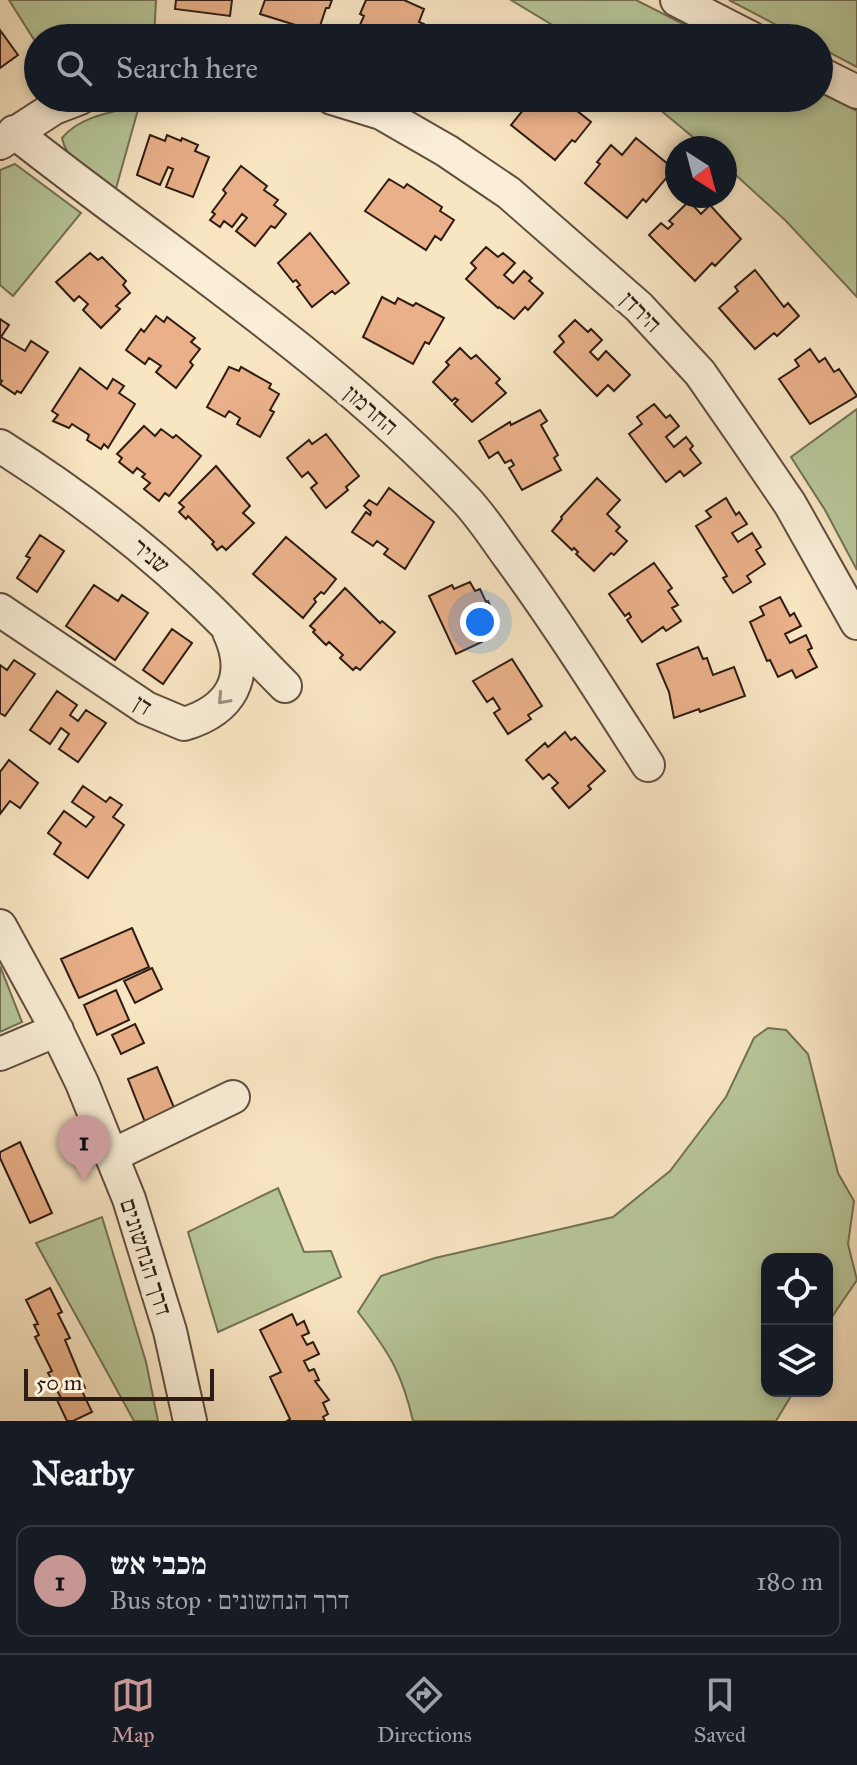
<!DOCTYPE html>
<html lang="en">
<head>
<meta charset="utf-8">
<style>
	body { margin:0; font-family:"IM FELL Great Primer","Frank Ruhl Libre",serif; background:#242831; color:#f1f3f6 }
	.controls { position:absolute; right:24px; bottom:24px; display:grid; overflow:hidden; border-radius:16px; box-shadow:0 4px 12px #0003 }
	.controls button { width:72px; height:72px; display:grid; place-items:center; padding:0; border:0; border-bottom:2px solid #363941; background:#171b24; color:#f1f3f6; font:40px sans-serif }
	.compass { position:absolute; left:665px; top:136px; width:72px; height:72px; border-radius:50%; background:#171b24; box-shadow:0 4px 12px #0003; rotate:144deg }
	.scale { position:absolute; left:24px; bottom:20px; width:190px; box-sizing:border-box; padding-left:8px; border:4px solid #2f1c13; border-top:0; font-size:22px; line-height:28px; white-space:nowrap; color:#2f1c13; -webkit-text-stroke:6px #faeed7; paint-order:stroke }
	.you { position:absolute; left:480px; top:622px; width:28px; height:28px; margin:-20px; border:6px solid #fff; border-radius:50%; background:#1a73e8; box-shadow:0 0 0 12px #1a73e833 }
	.badge { display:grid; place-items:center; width:52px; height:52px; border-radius:50%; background:#c59692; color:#111; font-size:26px; font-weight:700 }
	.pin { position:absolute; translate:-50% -66px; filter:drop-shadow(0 2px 4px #0008) }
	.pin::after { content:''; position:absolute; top:42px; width:28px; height:24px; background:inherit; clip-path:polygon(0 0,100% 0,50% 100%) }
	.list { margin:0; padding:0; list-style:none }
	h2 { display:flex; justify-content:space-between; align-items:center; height:104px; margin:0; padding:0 32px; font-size:34px }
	h2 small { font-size:26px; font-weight:400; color:#9ea1a6 }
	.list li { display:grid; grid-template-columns:52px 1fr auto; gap:24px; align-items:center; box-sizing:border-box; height:112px; margin:0 16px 16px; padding:0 16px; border:2px solid #363941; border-radius:16px }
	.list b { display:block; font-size:30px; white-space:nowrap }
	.list p { margin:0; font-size:26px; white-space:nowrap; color:#9ea1a6 }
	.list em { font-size:26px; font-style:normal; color:#9ea1a6 }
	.icon { flex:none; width:44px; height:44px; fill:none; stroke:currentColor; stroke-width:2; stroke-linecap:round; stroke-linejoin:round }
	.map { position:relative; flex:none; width:857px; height:1421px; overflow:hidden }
	.search { position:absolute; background:#171b24; box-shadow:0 4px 12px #0003; left:24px; right:24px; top:24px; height:88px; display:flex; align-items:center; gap:20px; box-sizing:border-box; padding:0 28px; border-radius:44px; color:#9ea1a6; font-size:30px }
	.sheet { height:232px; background:#171b24 }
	nav { display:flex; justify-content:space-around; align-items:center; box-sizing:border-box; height:112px; border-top:2px solid #363941; background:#171b24; font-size:22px; color:#9ea1a6 }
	nav a { display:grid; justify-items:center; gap:4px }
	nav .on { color:#c59692 }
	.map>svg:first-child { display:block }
</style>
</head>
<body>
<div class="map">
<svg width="857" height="1421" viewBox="0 0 857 1421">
	<rect width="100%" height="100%" fill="#f8e5c2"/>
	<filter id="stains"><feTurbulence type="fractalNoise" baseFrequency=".0025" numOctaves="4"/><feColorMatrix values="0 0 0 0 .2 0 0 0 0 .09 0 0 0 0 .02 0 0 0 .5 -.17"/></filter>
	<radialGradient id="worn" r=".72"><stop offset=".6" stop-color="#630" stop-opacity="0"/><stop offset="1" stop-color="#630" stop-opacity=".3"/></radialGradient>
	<path fill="#b7c698" stroke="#737156" stroke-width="2" d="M9,0H156L154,38H38V46Z
		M511,0H636L711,38H574Z
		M729,0H857V67L819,47V38H801Z
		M819,92L857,111V297L786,221L725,165V148H706L646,98H819Z
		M139,106L115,192C95,177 67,163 62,138C80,116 112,112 139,106Z
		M15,164L81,213L13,296L0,285V170Z
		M857,409V570L825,510L791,457Z
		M0,966L22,1022L0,1032Z
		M768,1028L786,1030L808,1054L838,1173L854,1201L848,1244L857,1280L827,1324V1259H767V1391H794L776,1421H413C402,1372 388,1351 358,1312L381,1276L435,1258L613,1217L670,1171L726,1097L754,1038Z
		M278,1188L304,1252L331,1251L341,1277L218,1332L188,1232Z
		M102,1217L146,1362L158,1421H134L36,1243Z"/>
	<path fill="#e9b089" stroke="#2f1c13" stroke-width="2" d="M176,0H232L230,16L175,9Z
		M265,0H332L329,8H326L318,32L260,14Z
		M366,0H404L424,9L419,22L424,24L418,38H354L364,16L360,14Z
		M0,30L18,55L0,68Z
		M528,98H569L566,102L591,122L575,142L572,140L555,160L511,125L528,104L525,102Z
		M150,135L165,141L167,135L181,141L182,138L198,145L195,151L209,157L193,197L166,187L173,169L168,167L160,185L137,175Z
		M636,138L674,169L646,202L643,199L627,218L585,183L600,164L597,162L611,145L622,155Z
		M241,166L267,186L264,190L278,200L274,205L286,214L275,228L271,226L255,246L236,231L247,218L242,214L232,227L224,221L220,227L210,220L215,214L212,212L226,193L223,190Z
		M389,179L404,188L407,184L442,207L440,211L454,220L441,240L435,236L426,250L365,211Z
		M689,201L701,214L710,205L741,239L715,266L712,263L695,281L649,235L661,223L668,229L673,224L669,221Z
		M310,233L349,283L335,294L332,291L312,307L297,287L300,285L296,280L293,282L278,263Z
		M486,247L498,257L503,253L515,263L504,275L513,283L524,271L532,278L529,281L543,293L528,310L525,307L514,319L499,307L498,308L466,279L476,268L471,263Z
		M90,253L98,260L102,257L126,281L123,285L130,293L116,306L120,309L101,328L83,310L88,304L79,296L74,301L56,282Z
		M755,270L784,307L788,303L799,316L777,336L774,333L755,349L719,308L738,291L735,287Z
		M382,297L395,304L398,298L413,306L416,303L444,318L429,344L425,342L413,364L363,337Z
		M156,316L164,322L167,317L195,338L191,342L200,349L190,362L193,365L176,388L156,372L161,366L149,358L145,364L126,350L141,329L144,332Z
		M0,319L9,325L1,337L25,351L31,341L48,352L21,393L17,391L15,394L0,384L2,381L0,380Z
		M575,320L588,332L591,329L602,340L590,352L598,360L606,351L630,375L614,391L608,385L597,396L554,352L564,342L559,336Z
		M460,348L471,359L476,355L500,379L496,383L506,393L472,422L454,404L458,400L455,398L452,401L433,382L449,365L446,362Z
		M810,349L819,362L825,358L834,372L839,369L857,396L810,424L779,379L799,366L795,360Z
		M229,367L239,371L241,367L271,384L269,388L279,394L270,410L274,412L260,437L237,424L240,418L229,411L225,417L207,407Z
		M80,368L107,389L113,379L124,386L119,393L135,404L108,448L104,444L101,449L87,440L89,435L72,424L69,428L53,421L58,415L52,411Z
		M654,404L666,418L670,415L679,426L666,437L674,447L686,437L693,446L690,449L701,463L684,476L680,471L666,482L629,434L642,424L637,417Z
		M540,410L547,421L541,425L558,455L554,458L561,470L522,490L509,468L514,465L511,460L505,463L498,452L489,458L479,441L510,422L511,425Z
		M144,426L155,436L161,429L173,438L176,435L201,456L169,496L165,493L159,501L144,489L150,483L142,477L145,474L137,468L133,473L119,462L122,458L117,454Z
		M326,434L359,476L346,487L348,490L326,508L311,488L317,483L308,472L302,477L287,458L309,440L312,444Z
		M216,466L250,506L243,513L254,523L226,550L222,546L217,550L212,544L214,542L188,516L186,519L179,512L184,507L179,503Z
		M597,478L620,500L607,514L620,527L616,531L627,541L614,555L611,553L594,571L576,554L578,552L574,548L572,550L552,531L562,519L561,517Z
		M389,488L434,522L405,569L384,554L388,549L377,541L373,546L352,532L366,512L370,515L371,512L364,506L369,500L377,505Z
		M726,498L736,515L739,512L747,524L732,533L738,542L752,533L761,547L756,550L765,564L747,576L751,582L733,593L723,578L727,576L696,526L711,517L706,511Z
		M40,535L64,551L37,592L17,578L30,558L26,556Z
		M286,537L336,579L324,594L321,592L314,599L316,602L303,618L253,574Z
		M654,563L672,588L668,591L678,605L672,608L681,621L666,631L663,627L642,642L627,620L631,617L629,613L625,616L609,594Z
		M470,582L475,591L480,589L486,602L488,601L496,618L492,620L496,630L480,637L482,642L456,654L429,596L452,585L454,589Z
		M94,585L118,601L122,595L148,613L115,660L66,626Z
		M345,588L380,623L382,621L395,632L360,670L356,667L353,670L340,658L343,655L329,642L326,645L313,632L315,630L310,626Z
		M780,597L790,616L794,613L801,626L785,634L790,643L806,635L812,648L808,650L817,667L796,678L792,670L778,677L770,660L767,661L750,622L764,615L760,607Z
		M172,629L192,643L163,684L143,670Z
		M698,647L703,659L707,658L713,675L734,667L745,696L700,712L699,709L674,718L669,692L657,664Z
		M512,659L542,706L528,715L531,719L508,734L494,713L500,709L493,698L487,702L473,681Z
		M14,660L35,674L5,716L0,713V665L7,670Z
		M57,691L77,705L70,715L78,721L86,710L106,723L78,762L59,749L69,734L61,728L50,744L30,730Z
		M565,732L571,740L575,737L605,771L588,786L591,789L569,808L552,788L558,783L549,774L543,779L526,760L545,743L548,747Z
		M9,760L38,783L20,808L10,801L0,814V772Z
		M83,786L106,802L110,797L122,805L113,817L124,825L88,878L54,854L61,843L48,833L64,811L86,827L94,817L72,802Z
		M132,928L149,967L79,998L61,959Z
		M152,968L162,989L135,1003L124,981Z
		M116,990L129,1020L97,1035L84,1005Z
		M135,1024L144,1043L121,1054L112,1035Z
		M157,1067L175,1110L145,1122L128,1079Z
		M20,1142L52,1213L30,1223L0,1158V1152Z
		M50,1288L62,1312L58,1314L70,1338L65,1340L85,1388L81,1389L92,1412L73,1421H67L57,1400L61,1398L48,1373L52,1371L35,1337L39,1335L34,1325L38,1324L26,1300Z
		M292,1314L297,1325L304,1321L309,1333L302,1336L307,1345L313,1342L319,1354L304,1361L309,1371L314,1369L319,1380L315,1381L329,1400L323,1403L328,1414L323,1417L325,1421H287L290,1419L270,1377L281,1372L260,1330Z"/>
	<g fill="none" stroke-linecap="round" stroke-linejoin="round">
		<g stroke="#614e3f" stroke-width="36">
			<path id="minor" d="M677,0L751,38
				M819,73L857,92
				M332,98L381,113L447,151L509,193L639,307L700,373L743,435L790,504L857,623
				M14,132C166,252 332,358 466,500C482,517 496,539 510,558C559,625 603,695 648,765
				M0,143L54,108L80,98
				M0,446C71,491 138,541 199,599C229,627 256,657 285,686
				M0,610L146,708L184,724C231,710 250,677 229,632
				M0,926L51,1019L82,1083L129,1199L170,1331L190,1421
				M0,1054L57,1030
				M111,1156L233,1097"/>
		</g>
		<use href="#minor" stroke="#faeed7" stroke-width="32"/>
	</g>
	<defs><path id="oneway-chevron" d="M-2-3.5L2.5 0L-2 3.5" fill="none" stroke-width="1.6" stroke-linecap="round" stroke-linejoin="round" transform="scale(2)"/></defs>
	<use stroke="#9f907f" href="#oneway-chevron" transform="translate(223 699) rotate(132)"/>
	<g text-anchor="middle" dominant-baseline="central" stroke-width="8" stroke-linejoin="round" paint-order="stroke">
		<g font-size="24" fill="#2f1c13" stroke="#faeed7">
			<text transform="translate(641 312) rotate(45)">הירדן</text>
			<text transform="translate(371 410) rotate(41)">החרמון</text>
			<text transform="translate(151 556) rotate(40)">שניר</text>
			<text transform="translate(143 705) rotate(31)">דן</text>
			<text transform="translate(146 1257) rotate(72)">דרך הנחשונים</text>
		</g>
	</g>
	<rect width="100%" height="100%" filter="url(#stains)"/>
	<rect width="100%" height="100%" fill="url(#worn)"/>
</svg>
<div class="controls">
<button><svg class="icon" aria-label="locate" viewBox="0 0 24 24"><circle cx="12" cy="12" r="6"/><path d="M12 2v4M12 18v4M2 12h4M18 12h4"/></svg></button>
<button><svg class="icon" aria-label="layers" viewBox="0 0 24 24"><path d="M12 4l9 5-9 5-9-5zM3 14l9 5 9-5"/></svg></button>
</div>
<svg class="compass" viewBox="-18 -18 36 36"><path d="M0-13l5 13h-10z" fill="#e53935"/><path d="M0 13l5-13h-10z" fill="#9ea1a6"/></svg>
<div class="scale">50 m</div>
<div class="you"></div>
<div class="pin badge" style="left:84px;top:1181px">1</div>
<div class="search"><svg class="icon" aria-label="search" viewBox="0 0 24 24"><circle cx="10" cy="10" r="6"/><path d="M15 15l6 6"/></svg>Search here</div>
</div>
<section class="sheet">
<h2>Nearby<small></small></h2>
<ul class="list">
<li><span class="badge">1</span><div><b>מכבי אש</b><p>Bus stop · דרך הנחשונים</p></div><em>180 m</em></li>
</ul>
</section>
<nav>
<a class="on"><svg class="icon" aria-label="map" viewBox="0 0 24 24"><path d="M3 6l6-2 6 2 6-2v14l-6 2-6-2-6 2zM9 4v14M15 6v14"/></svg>Map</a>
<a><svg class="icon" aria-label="directions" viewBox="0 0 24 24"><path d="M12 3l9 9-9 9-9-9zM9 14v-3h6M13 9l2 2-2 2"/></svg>Directions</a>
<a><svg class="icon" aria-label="saved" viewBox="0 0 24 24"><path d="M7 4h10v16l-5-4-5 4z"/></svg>Saved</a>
</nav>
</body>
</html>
